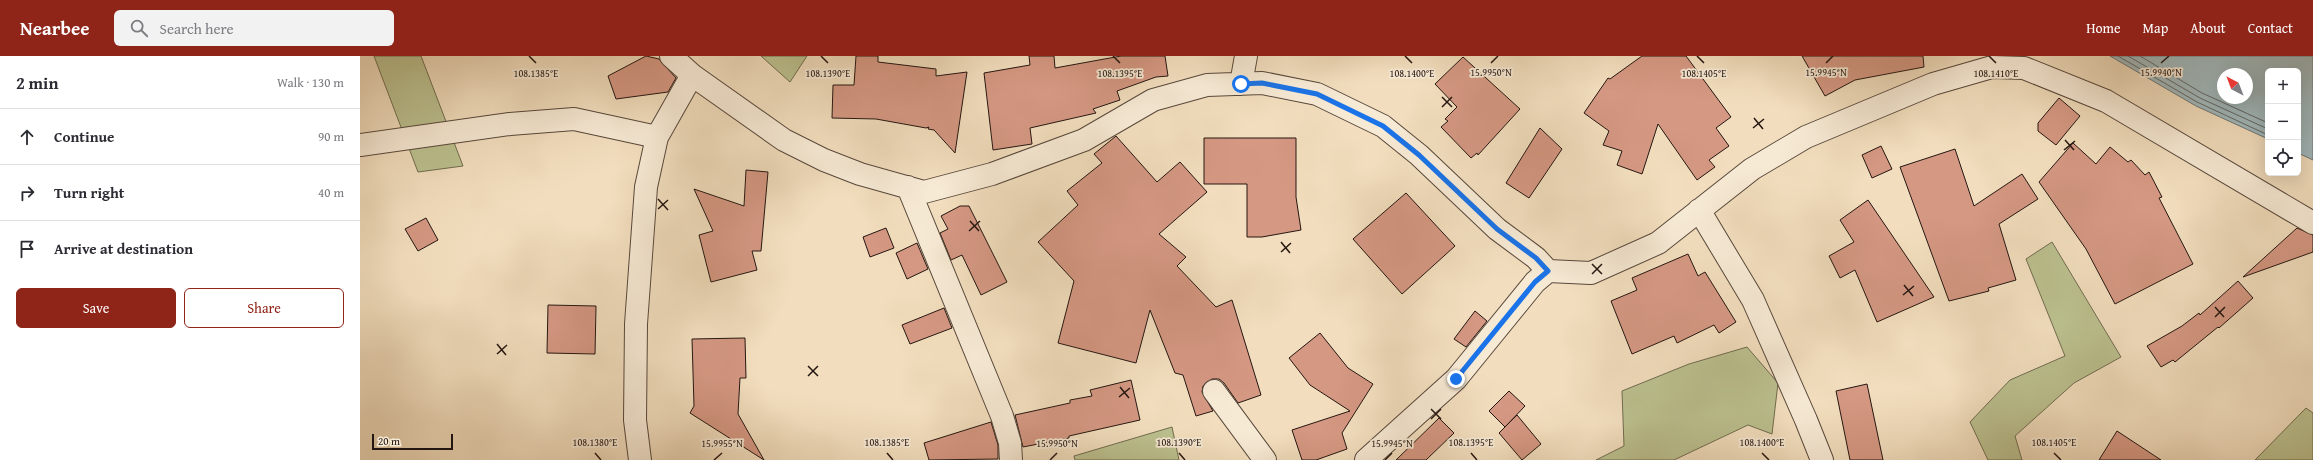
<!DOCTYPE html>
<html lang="en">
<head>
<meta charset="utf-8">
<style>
	body { margin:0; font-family:"Gentium Book Plus",serif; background:#f2f2f3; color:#2b2b33 }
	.controls { position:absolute; right:12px; top:12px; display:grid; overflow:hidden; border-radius:6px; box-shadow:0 4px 16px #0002 }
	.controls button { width:36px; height:36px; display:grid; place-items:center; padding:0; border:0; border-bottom:1px solid #e1e1e2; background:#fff; color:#2b2b33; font:20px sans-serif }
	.compass { position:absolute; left:1857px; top:12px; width:36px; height:36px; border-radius:50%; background:#fff; box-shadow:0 4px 16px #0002; rotate:318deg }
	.scale { position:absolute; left:12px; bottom:10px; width:81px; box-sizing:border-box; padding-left:4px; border:2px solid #241611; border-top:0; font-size:11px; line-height:14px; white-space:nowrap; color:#241611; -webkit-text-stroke:3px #f7ead5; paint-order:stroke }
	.stop { position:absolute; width:12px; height:12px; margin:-9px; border:3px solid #1a73e8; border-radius:50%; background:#fff }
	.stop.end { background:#1a73e8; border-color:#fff; box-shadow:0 1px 4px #0008 }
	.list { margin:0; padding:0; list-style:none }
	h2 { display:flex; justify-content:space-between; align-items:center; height:52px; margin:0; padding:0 16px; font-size:17px }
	h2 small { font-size:13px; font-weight:400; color:#7c7c81 }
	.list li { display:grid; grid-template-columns:26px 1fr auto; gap:12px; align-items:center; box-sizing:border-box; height:56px; padding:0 16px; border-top:1px solid #e1e1e2 }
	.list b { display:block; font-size:15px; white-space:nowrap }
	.list em { font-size:13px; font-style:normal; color:#7c7c81 }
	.actions { display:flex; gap:8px; padding:12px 16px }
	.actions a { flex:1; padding:9px 0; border:1px solid #8f2418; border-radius:6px; text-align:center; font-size:14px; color:#8f2418 }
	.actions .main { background:#8f2418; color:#fff }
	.icon { flex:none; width:22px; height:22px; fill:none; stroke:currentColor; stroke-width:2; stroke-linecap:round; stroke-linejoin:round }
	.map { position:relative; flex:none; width:1953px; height:404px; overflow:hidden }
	header { display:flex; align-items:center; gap:24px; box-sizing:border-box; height:56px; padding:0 20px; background:#8f2418; color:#fff }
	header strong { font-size:19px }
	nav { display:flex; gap:22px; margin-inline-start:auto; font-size:14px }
	.search { width:280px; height:36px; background:#f2f2f3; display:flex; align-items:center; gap:10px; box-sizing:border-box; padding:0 14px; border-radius:6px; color:#7c7c81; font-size:15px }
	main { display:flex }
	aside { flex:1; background:#fff }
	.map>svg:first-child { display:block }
</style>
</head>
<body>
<header>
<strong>Nearbee</strong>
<div class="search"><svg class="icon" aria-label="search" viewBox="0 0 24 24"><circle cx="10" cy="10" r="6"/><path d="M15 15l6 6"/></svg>Search here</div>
<nav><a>Home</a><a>Map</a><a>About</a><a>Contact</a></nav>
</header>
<main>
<aside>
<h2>2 min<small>Walk · 130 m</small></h2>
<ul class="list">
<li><svg class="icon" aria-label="ahead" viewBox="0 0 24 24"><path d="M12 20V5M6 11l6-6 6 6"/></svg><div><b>Continue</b></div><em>90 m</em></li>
<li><svg class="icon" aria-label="right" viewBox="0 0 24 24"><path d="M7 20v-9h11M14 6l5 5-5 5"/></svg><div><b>Turn right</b></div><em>40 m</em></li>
<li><svg class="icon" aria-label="arrive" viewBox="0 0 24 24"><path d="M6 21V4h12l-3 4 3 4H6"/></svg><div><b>Arrive at destination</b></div></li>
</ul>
<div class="actions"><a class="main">Save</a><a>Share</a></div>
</aside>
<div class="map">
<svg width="1953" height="404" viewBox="0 0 1953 404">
	<rect width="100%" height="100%" fill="#f2debe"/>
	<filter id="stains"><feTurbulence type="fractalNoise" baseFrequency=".005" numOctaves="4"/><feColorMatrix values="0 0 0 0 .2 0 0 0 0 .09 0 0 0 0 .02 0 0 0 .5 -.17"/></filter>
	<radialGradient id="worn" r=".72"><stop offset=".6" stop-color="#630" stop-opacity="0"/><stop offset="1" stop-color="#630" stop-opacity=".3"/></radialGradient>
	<path fill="#bcc190" stroke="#706c50" d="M14,0H61L103,110L58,116Z
		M401,0H447L430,26Z
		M1692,186L1761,301L1714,327L1655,380L1662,404H1628L1610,366L1650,324L1705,300L1666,203Z
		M1387,291L1418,327L1412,378L1388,369L1314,404H1236L1264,390L1262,335L1329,308Z
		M1946,352L1953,357V404H1895Z
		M812,371L819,404H715L714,400Z"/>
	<path fill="#a1b9bd" stroke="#6f7878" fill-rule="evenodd" d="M1750,0H1953V104L1938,97V15H1908V83L1836,50ZM1863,18H1887V42H1863Z"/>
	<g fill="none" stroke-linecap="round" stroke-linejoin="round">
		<path stroke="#626867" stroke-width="1" d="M1758,0L1837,46L1908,79
			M1768,0L1840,42L1908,73
			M1780,0L1842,37L1908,67"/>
	</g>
	<path fill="#d59883" stroke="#241611" d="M286,0L299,3L316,22L308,36L256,43L248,20Z
		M496,0H518V6L576,13V20L607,16L595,97L574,74L568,73L569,71L566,72L516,63L472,62L473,29H494Z
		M669,0H694L695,12L761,0H805L808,20L796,21L757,35L760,44L733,53L736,57L670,72L672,88L633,94L624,17L670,9Z
		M1282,0H1326L1371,61L1356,72L1369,90L1349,104L1355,111L1337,124L1298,68L1282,118L1257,109L1262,95L1243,89L1249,75L1224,57L1248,22L1250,23Z
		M1442,0H1563L1564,11L1495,24L1465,40Z
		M1103,1L1160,53L1118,99L1117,97L1111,102L1081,71L1088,65L1085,63L1097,51L1075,28Z
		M1699,42L1720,60L1696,89L1678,75V67Z
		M1180,72L1202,93L1169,142L1146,127Z
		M756,80L797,126L820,106L847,136L799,178L826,201L817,210L856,251L872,244L901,339L878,347L864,327L859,323H852L843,330L842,336L853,355L836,360L823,319L815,317L790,254L776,307L698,287L714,225L678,186L718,149L707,135L742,107L734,98Z
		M844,82H936V141L941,174L902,181H887V128H844Z
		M1713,87L1736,108L1750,91L1768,106L1771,104L1785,119L1789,116L1802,141L1799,142L1833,208L1755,248L1726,193L1679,126Z
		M1521,90L1532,113L1512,122L1502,99Z
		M1595,93L1614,150L1662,118L1678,143L1639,168L1656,224L1628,232L1629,235L1589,245L1540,111Z
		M386,114L408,116L401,195H392L397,214L351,226L339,179L353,175L334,133L384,150Z
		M1046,137L1095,190L1042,238L993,183Z
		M1508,144L1574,241L1517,266L1495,214L1480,222L1469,200L1494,186L1480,164Z
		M600,150H609L647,226L621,239L602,199L591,204L580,177L588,173L581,160Z
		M66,162L78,184L58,195L45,173Z
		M526,172L534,192L510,201L503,181Z
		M1937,172L1953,179V196L1883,221Z
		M557,187L568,213L547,223L536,197Z
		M1328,198L1338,220L1345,216L1376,266L1359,277L1354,269L1317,287L1314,280L1272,298L1251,245L1277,234L1272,222Z
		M1878,225L1893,242L1859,272L1858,271L1815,306L1813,304L1801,311L1787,290L1822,270L1839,257L1840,259Z
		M188,249L236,250L235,298L187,297Z
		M584,252L592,272L550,288L542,269Z
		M1115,255L1127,265L1106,291L1094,283Z
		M960,277L988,312L1013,328L982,377L987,393L956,404H942L932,374L990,355L950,329L929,302Z
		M385,282L386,322H380L378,358L404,404L330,357L334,350L332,283Z
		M771,324L780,364L709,380V382L663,391L655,359L710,347V344L732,340L730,334Z
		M1507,328L1523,404H1490L1476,335Z
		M1149,335L1165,350L1145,371L1129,355Z
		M1157,359L1181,388L1162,404L1139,377Z
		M1079,362L1094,377L1066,404H1036Z
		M631,366L638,389V403L569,404L564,387Z
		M1757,375L1801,404H1739Z"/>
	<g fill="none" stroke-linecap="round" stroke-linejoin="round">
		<g stroke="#58483c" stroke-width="24">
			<path id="minor" d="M311,0L332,19L424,84L464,104L500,118L564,136L632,118L724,84L793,44L847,29L902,27L957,38L1023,70L1059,99L1137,173L1176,202L1188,215L1231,217L1298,187L1392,113L1446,81L1573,28L1632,11L1664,12L1746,45L1953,167
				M881,28L886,0
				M0,89L150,68L214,63L297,81
				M548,131L642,360L650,387L651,404
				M1339,154L1393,244L1446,364L1462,404
				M854,335L905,404
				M280,404L275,364L276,268L286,131L297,81L332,19
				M1006,404L1096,323L1175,226L1188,215"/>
		</g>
		<use href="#minor" stroke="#f7ead5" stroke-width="22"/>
	</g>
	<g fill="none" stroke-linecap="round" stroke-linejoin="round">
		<path stroke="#1a73e8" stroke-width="5" d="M881,28L902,27L957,38L1023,70L1059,99L1137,173L1176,202L1188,215L1175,226L1096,323"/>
	</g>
	<path fill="none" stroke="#241611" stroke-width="1.5" d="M169,0L176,7M461,0L468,7M753,0L760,7M1045,0L1052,7M1337,0L1344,7M1629,0L1636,7M1131,7L1138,0M1466,7L1473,0M1801,7L1809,0M1082,41L1092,51M1082,51L1092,41M1394,62L1403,73M1393,72L1404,63M1705,84L1714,94M1704,94L1715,85M298,143L308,154M298,153L308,144M610,165L619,175M609,175L620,165M921,186L930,197M921,196L931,187M1232,208L1242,218M1232,218L1242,208M1544,229L1553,240M1543,239L1554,230M1855,251L1864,261M1855,261L1865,251M137,288L146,299M137,298L147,289M448,310L458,320M448,320L458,310M760,331L769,342M759,341L770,332M1071,353L1081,363M1071,363L1081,353M235,397L241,404M527,397L533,404M819,397L825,404M1111,397L1117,404M1402,397L1409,404M1694,397L1701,404M354,404L362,397M690,404L697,397M1025,404L1032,397"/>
	<g font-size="10" text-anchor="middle" fill="#241611" stroke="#f7ead5" stroke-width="3.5" stroke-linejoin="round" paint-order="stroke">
		<text x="1131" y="20">15.9950°N</text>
		<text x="1466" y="20">15.9945°N</text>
		<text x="1801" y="20">15.9940°N</text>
		<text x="176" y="21">108.1385°E</text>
		<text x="468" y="21">108.1390°E</text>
		<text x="760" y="21">108.1395°E</text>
		<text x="1052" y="21">108.1400°E</text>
		<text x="1344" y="21">108.1405°E</text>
		<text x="1636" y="21">108.1410°E</text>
		<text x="235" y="390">108.1380°E</text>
		<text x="527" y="390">108.1385°E</text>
		<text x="819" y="390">108.1390°E</text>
		<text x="1111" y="390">108.1395°E</text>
		<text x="1402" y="390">108.1400°E</text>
		<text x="1694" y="390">108.1405°E</text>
		<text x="362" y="391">15.9955°N</text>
		<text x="697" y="391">15.9950°N</text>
		<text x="1032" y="391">15.9945°N</text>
	</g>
	<rect width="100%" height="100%" filter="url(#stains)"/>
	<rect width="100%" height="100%" fill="url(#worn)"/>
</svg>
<div class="controls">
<button>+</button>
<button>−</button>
<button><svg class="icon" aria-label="locate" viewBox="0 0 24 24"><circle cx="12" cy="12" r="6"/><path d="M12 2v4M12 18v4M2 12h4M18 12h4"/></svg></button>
</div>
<svg class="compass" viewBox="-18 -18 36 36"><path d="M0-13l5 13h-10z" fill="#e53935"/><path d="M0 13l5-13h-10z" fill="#7c7c81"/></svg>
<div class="scale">20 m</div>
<div class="stop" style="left:881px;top:28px"></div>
<div class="stop end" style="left:1096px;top:323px"></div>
</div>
</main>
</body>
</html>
